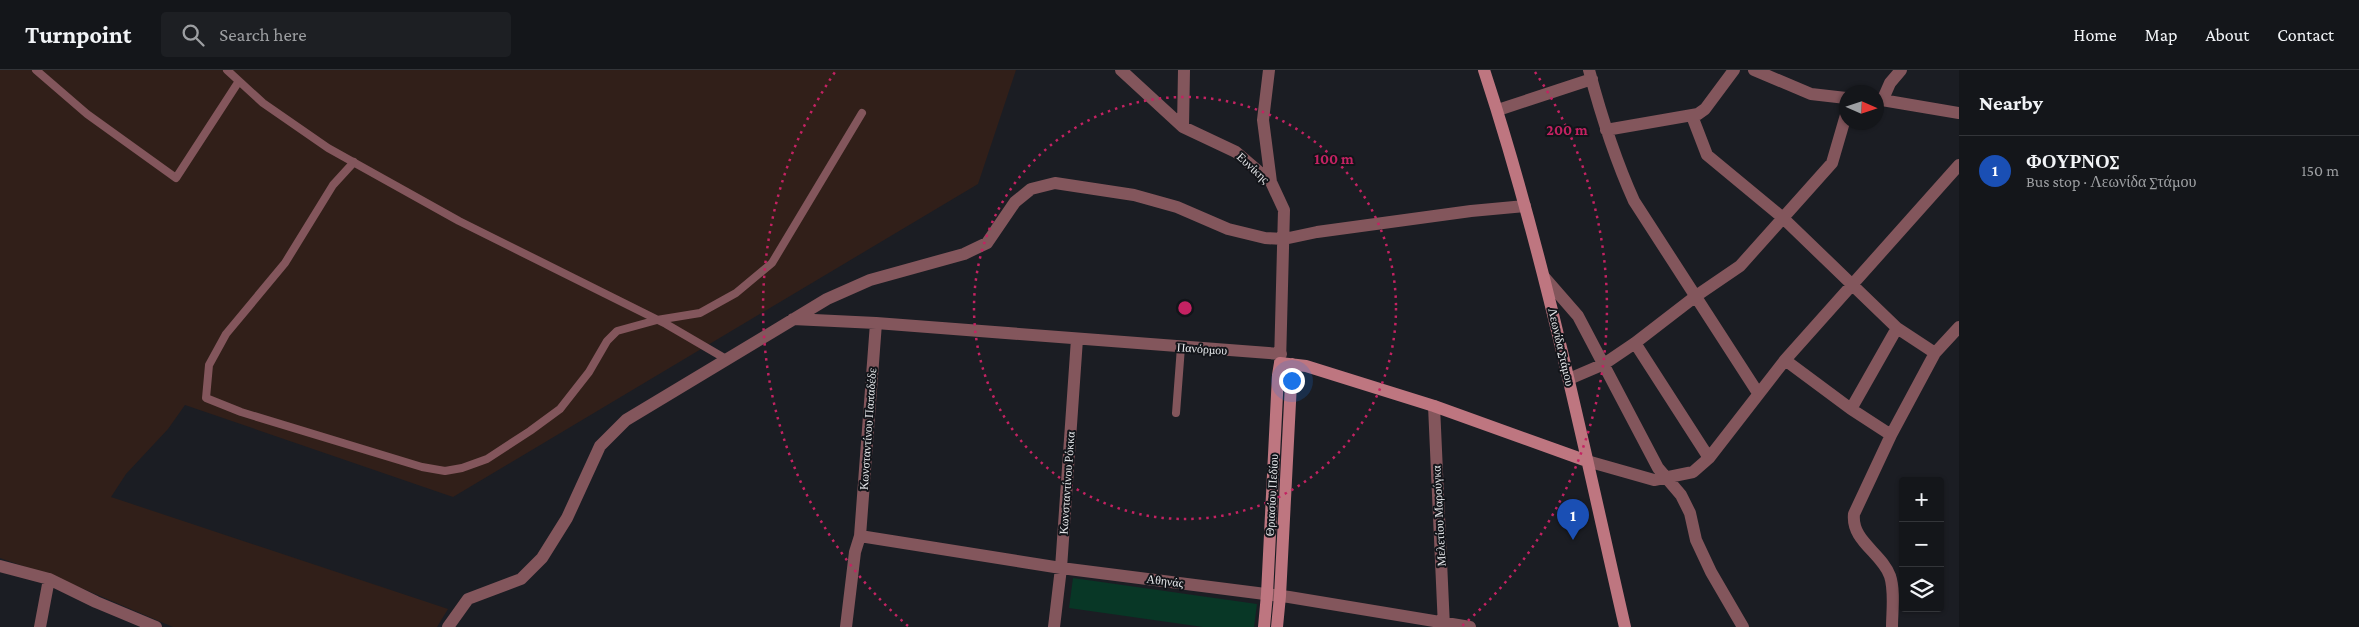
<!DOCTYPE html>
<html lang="en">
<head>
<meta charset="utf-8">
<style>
	body { margin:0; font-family:"Crimson Pro",serif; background:#1d1f23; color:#f1f3f6 }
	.controls { position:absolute; right:15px; bottom:15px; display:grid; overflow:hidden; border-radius:5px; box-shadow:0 1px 4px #0004 }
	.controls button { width:45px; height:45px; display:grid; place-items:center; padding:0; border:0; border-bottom:1px solid #333539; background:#14161a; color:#f1f3f6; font:25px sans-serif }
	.compass { position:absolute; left:1839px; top:15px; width:45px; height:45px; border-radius:50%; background:#14161a; box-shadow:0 1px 4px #0004; rotate:93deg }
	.you { position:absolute; left:1291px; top:310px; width:18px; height:18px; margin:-12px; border:4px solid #fff; border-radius:50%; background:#1a73e8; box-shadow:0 0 0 8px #1a73e833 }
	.badge { display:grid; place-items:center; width:32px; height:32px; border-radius:50%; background:#24d886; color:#fff; font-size:16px; font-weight:700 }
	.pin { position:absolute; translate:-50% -41px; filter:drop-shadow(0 1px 2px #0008) }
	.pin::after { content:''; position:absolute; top:26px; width:18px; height:15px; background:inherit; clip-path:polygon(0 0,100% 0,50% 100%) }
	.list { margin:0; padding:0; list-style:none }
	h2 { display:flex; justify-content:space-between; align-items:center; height:65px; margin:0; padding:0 20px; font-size:21px }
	h2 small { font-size:16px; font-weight:400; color:#9d9fa2 }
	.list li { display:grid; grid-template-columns:32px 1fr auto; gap:15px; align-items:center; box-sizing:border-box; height:70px; padding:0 20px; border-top:1px solid #333539 }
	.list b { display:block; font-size:19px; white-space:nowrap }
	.list p { margin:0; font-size:16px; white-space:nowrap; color:#9d9fa2 }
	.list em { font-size:16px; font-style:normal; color:#9d9fa2 }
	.icon { flex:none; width:28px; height:28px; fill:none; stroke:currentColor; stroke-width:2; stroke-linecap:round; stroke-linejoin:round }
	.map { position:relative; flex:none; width:1959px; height:557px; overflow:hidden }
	header { display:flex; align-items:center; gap:30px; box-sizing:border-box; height:70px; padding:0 25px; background:#14161a; border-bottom:1px solid #333539 }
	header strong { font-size:24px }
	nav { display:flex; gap:28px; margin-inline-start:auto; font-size:18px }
	.search { width:350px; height:45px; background:#1d1f23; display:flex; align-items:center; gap:12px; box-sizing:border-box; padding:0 18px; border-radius:5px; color:#9d9fa2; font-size:19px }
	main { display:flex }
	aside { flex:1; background:#14161a }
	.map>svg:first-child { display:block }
</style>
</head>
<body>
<header>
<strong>Turnpoint</strong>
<div class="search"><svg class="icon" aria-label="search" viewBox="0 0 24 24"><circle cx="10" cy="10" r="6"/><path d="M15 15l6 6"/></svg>Search here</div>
<nav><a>Home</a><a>Map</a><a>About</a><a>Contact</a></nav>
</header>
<main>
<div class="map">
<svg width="1959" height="557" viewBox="0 0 1959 557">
	<rect width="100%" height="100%" fill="#1b1d23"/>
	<path fill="#311f19" d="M0,0H1016L978,114L453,427L185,335L168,359L126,404L111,427L448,539L437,557H173L60,509L0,488Z"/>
	<path fill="#083726" d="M1073,508L1257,534L1254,557H1203L1069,538Z"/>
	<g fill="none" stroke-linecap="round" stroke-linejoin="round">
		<path stroke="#83565c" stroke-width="8" d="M36,0L87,44L176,108L239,11
			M227,0L263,33L328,78L459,151L666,254L726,289
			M354,92L333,115L285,193L226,264L209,295L206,328L241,342L422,397L445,401L462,398L487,389L530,361L560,339L589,302L607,271L617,261L657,250L700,243L736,223L772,193L862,43
			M1176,343L1181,277"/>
		<path stroke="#83565c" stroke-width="12" d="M1121,0L1183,57L1236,82L1271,112L1284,140L1280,293
			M1269,0L1263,50L1271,112
			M1589,0C1601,45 1615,89 1634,131L1758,323
			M1754,0L1811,24L1846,28
			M1876,29L1959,43
			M1883,29L1890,13L1901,0
			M1498,40L1592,9
			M1692,46L1707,85L1783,148L1897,258L1935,283
			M1183,57L1184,0
			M1606,60L1698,44L1705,39L1734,0
			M1544,207L1578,246L1658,398L1681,425L1690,443L1696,470L1711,502L1743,557
			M793,249L876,253L1281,284
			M1635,273L1709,388
			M1785,290L1851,339L1891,365
			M1569,309L1604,294L1635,273L1696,226L1740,196L1832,93L1846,45
			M1434,336L1444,557
			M1851,339L1897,258
			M1587,391L1654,410L1693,402L1709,388L1785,290L1959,95
			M860,466L1061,498L1289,527L1470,557
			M0,496L49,509L96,532L156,557
			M40,557L49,509
			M448,557L468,529L521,509L542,488L567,448L600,376L626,350L827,229L870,210L964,184L987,173L1015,132L1031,119L1055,113L1134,125L1177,137L1228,159L1265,168L1284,169L1317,162L1471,141L1525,136
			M846,557L855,482L860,466L876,253
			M1054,557L1061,498L1077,269
			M1892,557C1892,542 1895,521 1890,506C1882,483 1851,471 1854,444L1891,365L1935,283L1959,257"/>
		<path stroke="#be7680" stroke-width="12" d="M1484,0C1544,182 1582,370 1625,557
			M1264,557L1267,524L1278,305L1280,293L1306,296L1434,336L1587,391
			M1277,557L1280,526L1292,294"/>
	</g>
	<g fill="none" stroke="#c42262" stroke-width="2.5" stroke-dasharray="2.5 5">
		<circle cx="1185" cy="238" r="211"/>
		<path d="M908 556A422 422 0 0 1 835 2M1535 2A422 422 0 0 1 1462 556"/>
	</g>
	<g text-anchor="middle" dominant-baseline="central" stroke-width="4" stroke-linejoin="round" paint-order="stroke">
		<g font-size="12" fill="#e4e6e9" stroke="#121419">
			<text transform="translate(1253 98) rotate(43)">Ευνίκης</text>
			<text transform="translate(1561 277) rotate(77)">Λεωνίδα Στάμου</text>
			<text transform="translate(1202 279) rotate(4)">Πανόρμου</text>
			<text transform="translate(868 359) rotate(-86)">Κωνσταντίνου Παπαδέδε</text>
			<text transform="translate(1067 413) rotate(-86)">Κωνσταντίνου Ρόκκα</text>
			<text transform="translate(1272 425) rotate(-87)">Θριασίου Πεδίου</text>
			<text transform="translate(1439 446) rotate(-93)">Μελετίου Μαρούγκα</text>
			<text transform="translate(1165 511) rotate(7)">Αθηνάς</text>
		</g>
	</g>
	<circle cx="1185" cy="238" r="8" fill="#c42262" stroke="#121419" stroke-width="2.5"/>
	<g font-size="15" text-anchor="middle" font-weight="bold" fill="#c42262" stroke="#121419" stroke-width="4" stroke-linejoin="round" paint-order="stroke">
		<text x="1567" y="65">200 m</text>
		<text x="1334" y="94">100 m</text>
	</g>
</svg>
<div class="controls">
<button>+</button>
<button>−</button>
<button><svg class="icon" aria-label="layers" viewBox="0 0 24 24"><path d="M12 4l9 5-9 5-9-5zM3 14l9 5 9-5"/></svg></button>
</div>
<svg class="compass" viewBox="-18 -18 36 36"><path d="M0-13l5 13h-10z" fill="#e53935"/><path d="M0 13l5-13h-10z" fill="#9d9fa2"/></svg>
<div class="you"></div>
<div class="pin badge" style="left:1573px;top:470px;background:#1a4fb4">1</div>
</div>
<aside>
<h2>Nearby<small></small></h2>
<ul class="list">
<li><span class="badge" style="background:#1a4fb4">1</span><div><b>ΦΟΥΡΝΟΣ</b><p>Bus stop · Λεωνίδα Στάμου</p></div><em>150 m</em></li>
</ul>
</aside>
</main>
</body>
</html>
